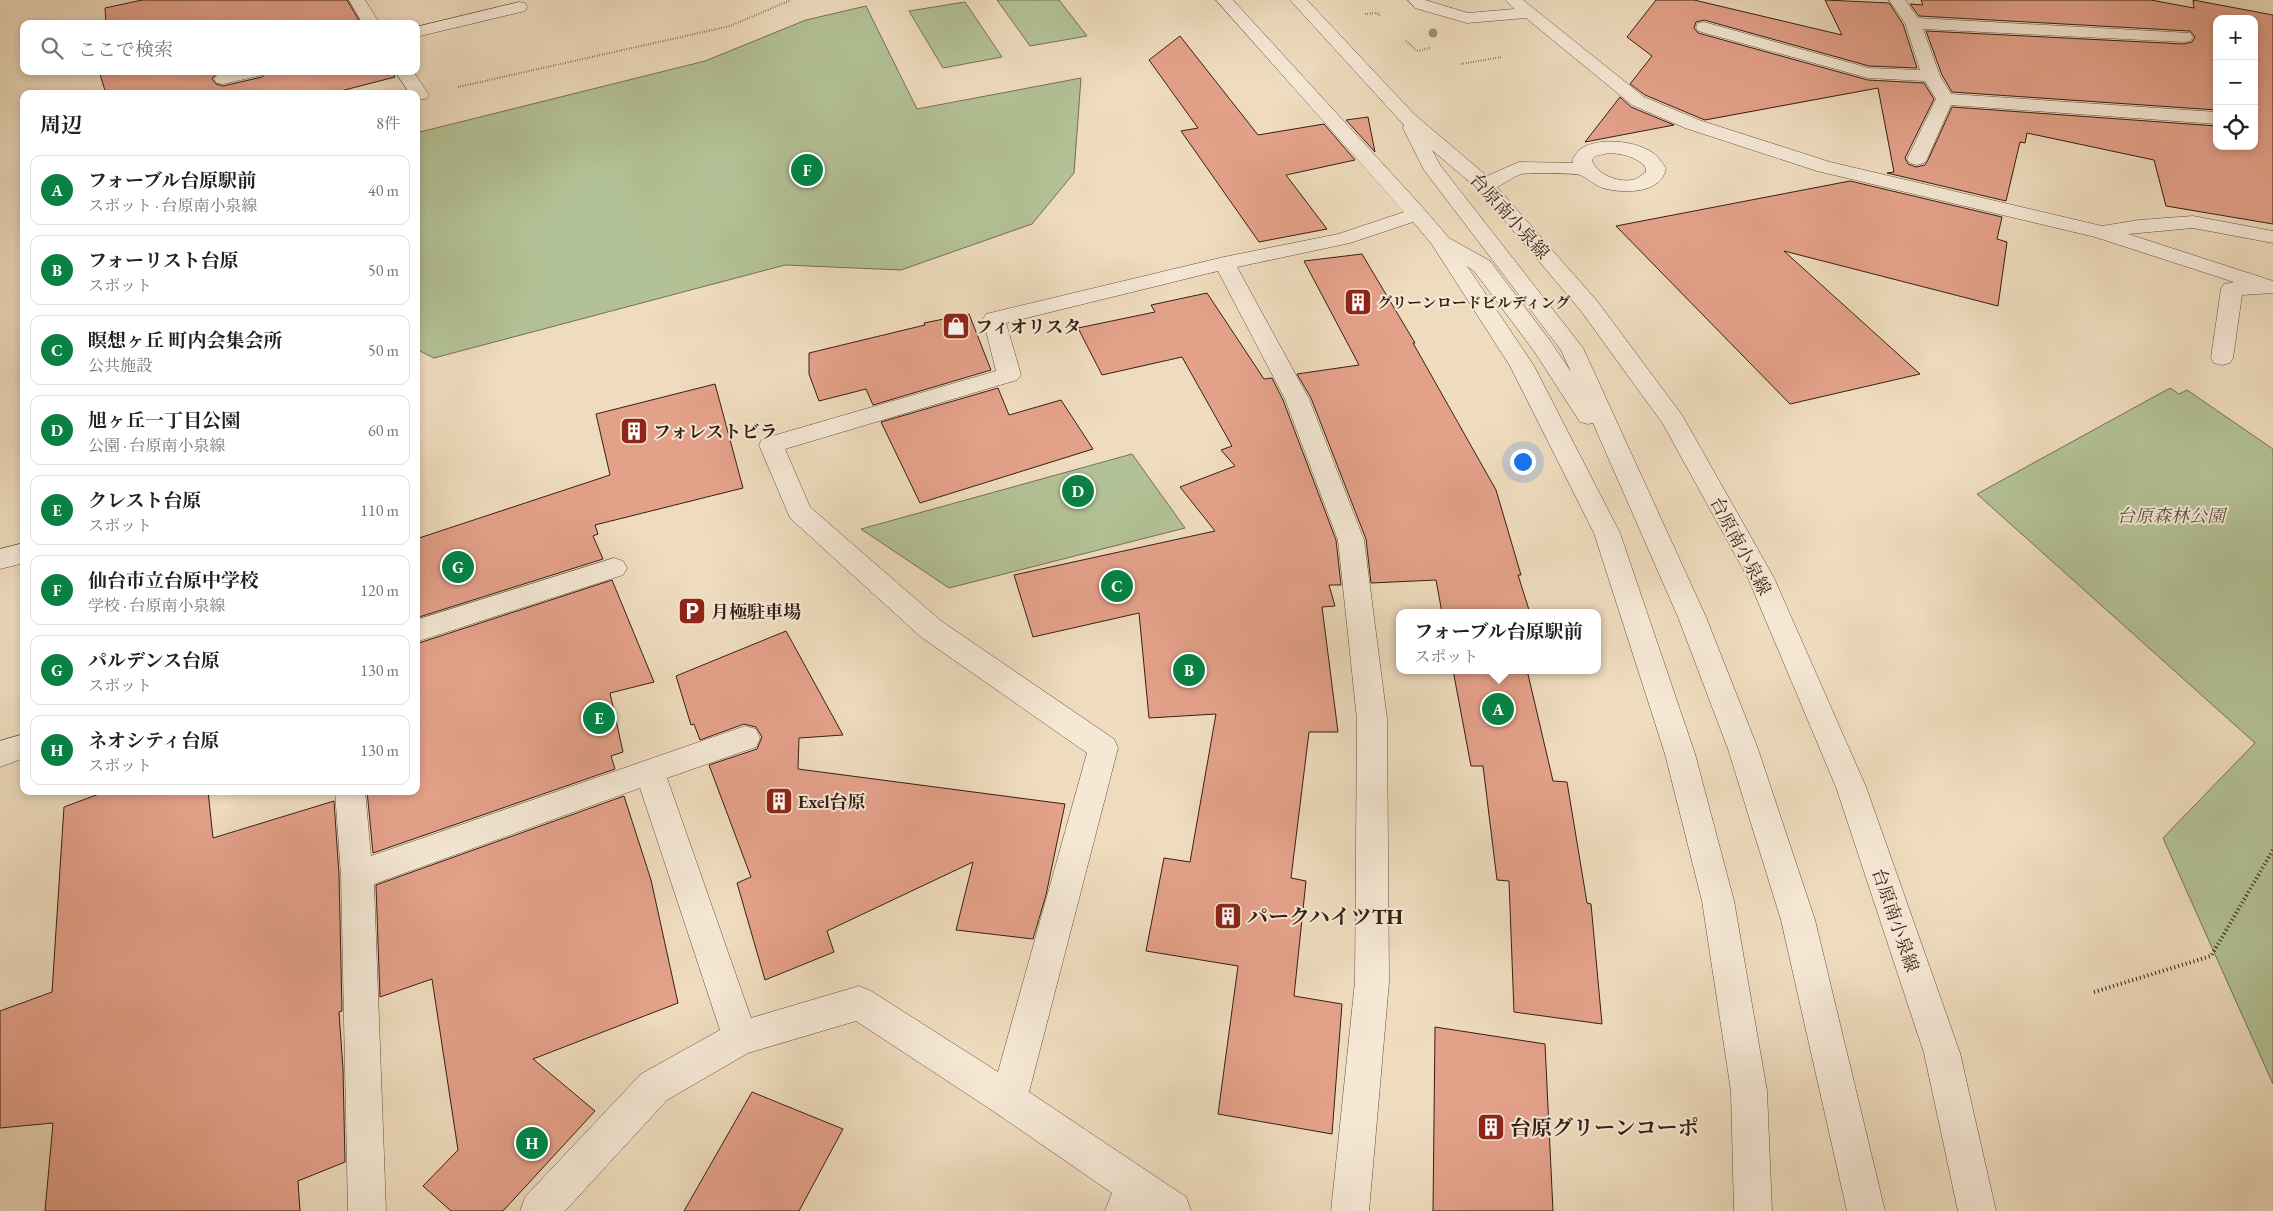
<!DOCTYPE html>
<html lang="ja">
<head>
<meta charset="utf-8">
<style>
	body { margin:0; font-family:"EB Garamond","Noto Serif JP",serif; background:#f2f2f2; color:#202124 }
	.controls { position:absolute; right:15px; top:15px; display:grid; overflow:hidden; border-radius:10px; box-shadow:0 2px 8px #0003 }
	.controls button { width:45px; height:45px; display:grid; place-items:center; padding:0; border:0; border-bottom:1px solid #e0e0e0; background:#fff; color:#202124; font:25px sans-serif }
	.you { position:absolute; left:1522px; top:461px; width:18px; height:18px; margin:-12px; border:4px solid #fff; border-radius:50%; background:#1a73e8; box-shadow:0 0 0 8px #1a73e833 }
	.badge { display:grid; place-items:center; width:32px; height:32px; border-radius:50%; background:#0b8043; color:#fff; font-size:16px; font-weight:700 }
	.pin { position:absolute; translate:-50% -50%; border:2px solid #fff; box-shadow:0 1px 5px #0006 }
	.popup { position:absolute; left:1396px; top:609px; width:205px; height:65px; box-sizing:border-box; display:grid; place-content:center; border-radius:10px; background:#fff; filter:drop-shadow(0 1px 4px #0005); font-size:16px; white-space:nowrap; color:#757577 }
	.popup b { font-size:19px; color:#202124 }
	.popup::after { content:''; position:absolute; left:50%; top:100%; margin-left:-10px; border:10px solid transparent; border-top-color:#fff }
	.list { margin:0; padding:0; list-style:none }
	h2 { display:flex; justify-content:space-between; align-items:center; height:65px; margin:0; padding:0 20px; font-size:21px }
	h2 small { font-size:16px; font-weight:400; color:#757577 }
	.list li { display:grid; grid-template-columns:32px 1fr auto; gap:15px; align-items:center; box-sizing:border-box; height:70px; margin:0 10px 10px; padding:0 10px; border:1px solid #e0e0e0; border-radius:10px }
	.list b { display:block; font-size:19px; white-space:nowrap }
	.list p { margin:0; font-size:16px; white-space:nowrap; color:#757577 }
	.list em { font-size:16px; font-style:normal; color:#757577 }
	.icon { flex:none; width:28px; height:28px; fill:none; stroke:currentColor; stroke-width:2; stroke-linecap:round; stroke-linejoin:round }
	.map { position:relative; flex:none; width:2273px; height:1211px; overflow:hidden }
	.search { position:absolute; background:#fff; box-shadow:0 2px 8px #0003; left:20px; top:20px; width:400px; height:55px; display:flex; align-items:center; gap:12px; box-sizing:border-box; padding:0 18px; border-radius:10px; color:#757577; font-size:19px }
	.panel { position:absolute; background:#fff; box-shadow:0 2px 8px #0003; left:20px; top:90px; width:400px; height:705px; border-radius:10px }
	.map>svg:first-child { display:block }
</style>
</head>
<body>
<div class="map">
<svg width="2273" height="1211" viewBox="0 0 2273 1211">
	<rect width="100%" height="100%" fill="#efdcbe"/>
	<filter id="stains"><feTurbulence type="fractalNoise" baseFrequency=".004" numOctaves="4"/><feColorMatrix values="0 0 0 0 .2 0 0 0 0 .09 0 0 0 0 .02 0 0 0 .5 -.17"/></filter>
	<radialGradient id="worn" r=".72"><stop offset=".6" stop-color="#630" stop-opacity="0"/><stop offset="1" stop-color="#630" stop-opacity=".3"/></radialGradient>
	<path fill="#b3c296" stroke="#747056" d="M997,0H1059L1087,36L1030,46Z
		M965,2L1002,57L943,68L909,11Z
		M866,6L917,109L1081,78L1074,173L1032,224L901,270L785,265L434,358L416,349V133L705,61L806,20Z
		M2170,388L2179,394L2187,390L2273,449V1084L2163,838L2255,743L1977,494Z
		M1132,454L1185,528L949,588L861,529Z"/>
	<path fill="#e4a18a" stroke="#361f15" d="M142,0H347L361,24H106L105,8Z
		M1656,0H1694L1842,35L1825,0L1889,3L1903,24L1917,68L1869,66L1704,20L1696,22L1694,28L1698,33L1868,80L1924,83L1934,99L1905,158L1908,164L1916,167L1925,165L1928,160L1952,107L2217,126V146H2254V19H2217V110L1952,92L1942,75L1926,31L2184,44L2192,42L2195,37L2190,31L1919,16L1910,4L1923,5L1921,0H2151L2194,8L2193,0L2273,15V224L2166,206L2154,160L2027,133L2025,143L2020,142L2006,201L1887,173L1894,172L1878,88L1705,120L1700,118L1645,95L1630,84L1652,56L1627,37Z
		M1180,36L1258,135L1324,124L1355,160L1286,175L1327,229L1259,242L1181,131L1198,128L1149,60Z
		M99,71H224L217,73L212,79L216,84L223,86L262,77L267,71H392L395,77L329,94H106Z
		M1620,97L1631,107L1674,125L1585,142Z
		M1368,117L1375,152L1346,120Z
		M1850,181L2002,217L1997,239L2007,242L1998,306L1784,251L1920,374L1790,404L1616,226Z
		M1362,254L1415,343H1413L1496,490L1521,575H1518L1530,613H1442L1436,580L1371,583L1366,539L1311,398L1297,374L1359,365L1304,261Z
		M1207,293L1264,379L1272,378L1283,400L1336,540L1341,585H1329L1335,606L1322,607L1338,732H1309L1291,878L1306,881L1294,996L1342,1004L1332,1134L1218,1114L1238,966L1146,951L1164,858L1190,862L1216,714L1149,718L1139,613L1033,637L1014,575L1215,531L1180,487L1235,466L1221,450L1232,446L1182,357L1102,375L1078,328L1155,312L1151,305Z
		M969,314L991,370L873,405L866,389L819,401L809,374V353L925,325L924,323Z
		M715,384L743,488L595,525L598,534L593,536L603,559L416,618V539L610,475L596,414Z
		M998,388L1009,415L1061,400L1093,449L920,503L881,422Z
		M612,580L654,682L610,693L623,752L611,756L615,769L373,853L367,791H416V644Z
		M786,631L843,735L799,738L798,769L1065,804L1046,895L1033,939L956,930L973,862L827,931L834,952L765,980L737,883L751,877L709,765L757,749L762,737L756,727L744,724L700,740L694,724L691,725L676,676Z
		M1453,670H1527L1553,781L1567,782L1587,903L1591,904L1602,1024L1514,1012L1509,881L1497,880L1483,766H1471Z
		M107,791H208L213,838L334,801L339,875L342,1011L339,1012L343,1069L345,1162L298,1181L300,1211H45L53,1123L0,1128V1011L52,992L64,807Z
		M624,796L651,880L678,1003L533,1059L595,1111L503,1211H451L423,1186L458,1150L432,979L380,997L376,885Z
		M1435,1027L1545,1044L1553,1211H1433Z
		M752,1092L843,1129L799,1211H684Z"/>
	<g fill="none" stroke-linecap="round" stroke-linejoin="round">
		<g stroke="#644e3f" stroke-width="1">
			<path id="minor" d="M349,0H365L380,24H363Z
				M1216,0H1233L1425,210L1449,238L1490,261L1551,342L1571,372L1561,350L1424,170L1403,128L1404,125L1290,0H1307L1414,114L1487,176L1519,162L1573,163L1572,160C1575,156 1578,150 1582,148C1600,137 1637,141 1653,153C1659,157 1662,163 1666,168C1662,194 1623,194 1603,188C1594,185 1586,177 1580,175C1575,173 1526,173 1521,174C1513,177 1505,183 1497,187L1597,301L1682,415L1774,578L1866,787L1960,1053L1996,1211H1958L1924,1053L1836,787L1748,578L1663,424L1581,311L1478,189L1432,150L1440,165L1583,348L1706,617L1758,749L1815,920L1885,1211H1847L1781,920L1728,749L1678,617L1593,423L1588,424L1580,422L1534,351L1474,271L1467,266L1534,366L1620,533L1695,754L1734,901L1767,1091L1772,1211H1734L1731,1091L1702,901L1665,754L1594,533L1510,366L1431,243L1413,222L1350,243L1237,267L1309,399L1364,540L1387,719L1389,982L1369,1211H1331L1355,982L1357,719L1338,540L1285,399L1218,271L1006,323L1021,375L1017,380L785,449L810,507L941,621L1114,739L1118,748L1029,1092L1186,1197L1191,1211H1105L1112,1193L996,1113L856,1021L748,1053L667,1100L565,1211H520L525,1197L641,1074L720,1030L640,788L374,884L386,1211H348L341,875L335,791H365L371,856L745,726L756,729L760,738L756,747L667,778L751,1018L859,986L871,991L998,1072L1087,753L921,637L790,518L759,445L762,439L996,371L983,319L986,314L1224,257L1338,234L1404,212ZM1609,153C1623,154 1634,156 1645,166L1646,172C1643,174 1639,177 1636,179C1621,184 1596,175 1592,160L1596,156Z
				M1408,0H1425L1468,13L1514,9L1505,0H1523L1644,97L1699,120L1830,162L2102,226L2139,220L2193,216L2273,231V243L2193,228L2128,234L2273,281V293L2242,295L2233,358L2230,363L2222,365L2214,363L2211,358L2221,289L2224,284L2234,282L2095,237L1817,171L1685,128L1632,105L1526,18L1467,23L1415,8Z
				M1889,0H1905L1918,18L2190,33L2193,37L2190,41L2184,42L1923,29L1940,76L1951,94L2217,112V124L1951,105L1927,159L1924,163L1917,165L1910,163L1907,159L1936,99L1925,81L1868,78L1698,31L1696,27L1698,23L1704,22L1869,68L1920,70L1905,23Z
				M519,2L525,3L527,7L525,11L416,37V27Z
				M233,71H265L262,75L223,84L217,83L214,79L217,75Z
				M395,71H413L429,95L426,99L416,100V94H410Z
				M24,543V563L0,569V549Z
				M614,558L623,561L627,568L623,575L416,642V620Z
				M24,734V758L0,767V741Z"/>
		</g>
		<path stroke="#361f15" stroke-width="2" stroke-dasharray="0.5 2" stroke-linecap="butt" d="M1365,14L1377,13L1380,16
			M1406,41L1417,51L1430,48
			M1461,64L1502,57
			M458,87L730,26L791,0"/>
		<path stroke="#361f15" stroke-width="4" stroke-dasharray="1 3" stroke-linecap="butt" d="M2094,992L2211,956L2273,850"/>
		<use href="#minor" fill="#f5e8d5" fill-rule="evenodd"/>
	</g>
	<circle fill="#9e8f76" cx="1433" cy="33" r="4.5"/>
	<defs>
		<g id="building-square" transform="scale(1.4375)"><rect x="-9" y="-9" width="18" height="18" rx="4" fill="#8f2418" stroke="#f5e8d5"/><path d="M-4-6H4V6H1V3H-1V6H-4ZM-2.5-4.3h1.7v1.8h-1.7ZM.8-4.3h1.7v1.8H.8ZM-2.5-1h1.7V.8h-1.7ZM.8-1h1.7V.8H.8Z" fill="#fff"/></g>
		<g id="shop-square" transform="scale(1.4375)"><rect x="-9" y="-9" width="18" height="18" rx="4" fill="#8f2418" stroke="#f5e8d5"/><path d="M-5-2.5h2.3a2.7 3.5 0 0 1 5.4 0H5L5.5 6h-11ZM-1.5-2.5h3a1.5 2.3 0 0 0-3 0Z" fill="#fff"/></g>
		<g id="parking-square" transform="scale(1.4375)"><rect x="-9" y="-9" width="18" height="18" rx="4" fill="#8f2418" stroke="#f5e8d5"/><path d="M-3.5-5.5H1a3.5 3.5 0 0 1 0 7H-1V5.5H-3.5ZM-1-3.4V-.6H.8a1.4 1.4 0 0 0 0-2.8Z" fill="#fff"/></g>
	</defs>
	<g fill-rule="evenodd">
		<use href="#building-square" x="1358" y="302"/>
		<use href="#shop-square" x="956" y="326"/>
		<use href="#building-square" x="634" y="431"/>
		<use href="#parking-square" x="692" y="611"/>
		<use href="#building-square" x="779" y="801"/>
		<use href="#building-square" x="1228" y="916"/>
		<use href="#building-square" x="1491" y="1127"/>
	</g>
	<g text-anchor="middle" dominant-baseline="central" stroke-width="4" stroke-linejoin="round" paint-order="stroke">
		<g font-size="15" font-weight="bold" fill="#361f15" stroke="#f5e8d5" text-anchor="start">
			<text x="1377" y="302">グリーンロードビルディング</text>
		</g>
		<g font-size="18" fill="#361f15" stroke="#f5e8d5">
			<text transform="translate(1510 216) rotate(48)">台原南小泉線</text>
			<text transform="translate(1741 546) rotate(62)">台原南小泉線</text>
			<text transform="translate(1896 920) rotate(71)">台原南小泉線</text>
		</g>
		<g font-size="18" font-weight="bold" fill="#361f15" stroke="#f5e8d5" text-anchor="start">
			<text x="975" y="326">フィオリスタ</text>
			<text x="653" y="431">フォレストビラ</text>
			<text x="711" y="611">月極駐車場</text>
			<text x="798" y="801">Exel台原</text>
		</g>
		<g font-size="18" font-style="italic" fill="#5c503c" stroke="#f5e8d5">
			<text x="2171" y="515">台原森林公園</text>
		</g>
		<g font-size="21" font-weight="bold" fill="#361f15" stroke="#f5e8d5" text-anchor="start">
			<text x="1247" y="916">パークハイツTH</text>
			<text x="1510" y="1127">台原グリーンコーポ</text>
		</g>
	</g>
	<rect width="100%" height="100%" filter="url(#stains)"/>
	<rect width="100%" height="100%" fill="url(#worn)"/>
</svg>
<div class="controls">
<button>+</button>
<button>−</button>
<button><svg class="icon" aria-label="locate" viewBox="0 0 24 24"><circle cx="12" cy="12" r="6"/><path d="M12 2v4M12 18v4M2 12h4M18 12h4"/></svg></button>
</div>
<div class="you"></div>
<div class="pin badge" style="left:1498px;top:709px">A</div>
<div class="popup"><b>フォーブル台原駅前</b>スポット</div>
<div class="pin badge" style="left:1189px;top:670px">B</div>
<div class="pin badge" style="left:1117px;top:586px">C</div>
<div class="pin badge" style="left:1078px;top:491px">D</div>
<div class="pin badge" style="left:599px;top:718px">E</div>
<div class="pin badge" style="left:807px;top:170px">F</div>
<div class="pin badge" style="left:458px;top:567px">G</div>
<div class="pin badge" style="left:532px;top:1143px">H</div>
<div class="search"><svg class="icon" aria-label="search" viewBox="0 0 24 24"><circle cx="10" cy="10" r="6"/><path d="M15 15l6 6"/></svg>ここで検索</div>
<section class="panel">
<h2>周辺<small>8件</small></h2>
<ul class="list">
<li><span class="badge">A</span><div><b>フォーブル台原駅前</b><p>スポット · 台原南小泉線</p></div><em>40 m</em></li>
<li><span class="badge">B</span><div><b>フォーリスト台原</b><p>スポット</p></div><em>50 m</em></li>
<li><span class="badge">C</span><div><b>瞑想ヶ丘 町内会集会所</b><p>公共施設</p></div><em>50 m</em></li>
<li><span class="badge">D</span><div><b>旭ヶ丘一丁目公園</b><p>公園 · 台原南小泉線</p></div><em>60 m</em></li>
<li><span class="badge">E</span><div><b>クレスト台原</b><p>スポット</p></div><em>110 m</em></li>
<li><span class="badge">F</span><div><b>仙台市立台原中学校</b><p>学校 · 台原南小泉線</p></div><em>120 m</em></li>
<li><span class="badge">G</span><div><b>パルデンス台原</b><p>スポット</p></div><em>130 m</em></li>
<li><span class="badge">H</span><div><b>ネオシティ台原</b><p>スポット</p></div><em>130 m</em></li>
</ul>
</section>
</div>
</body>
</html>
